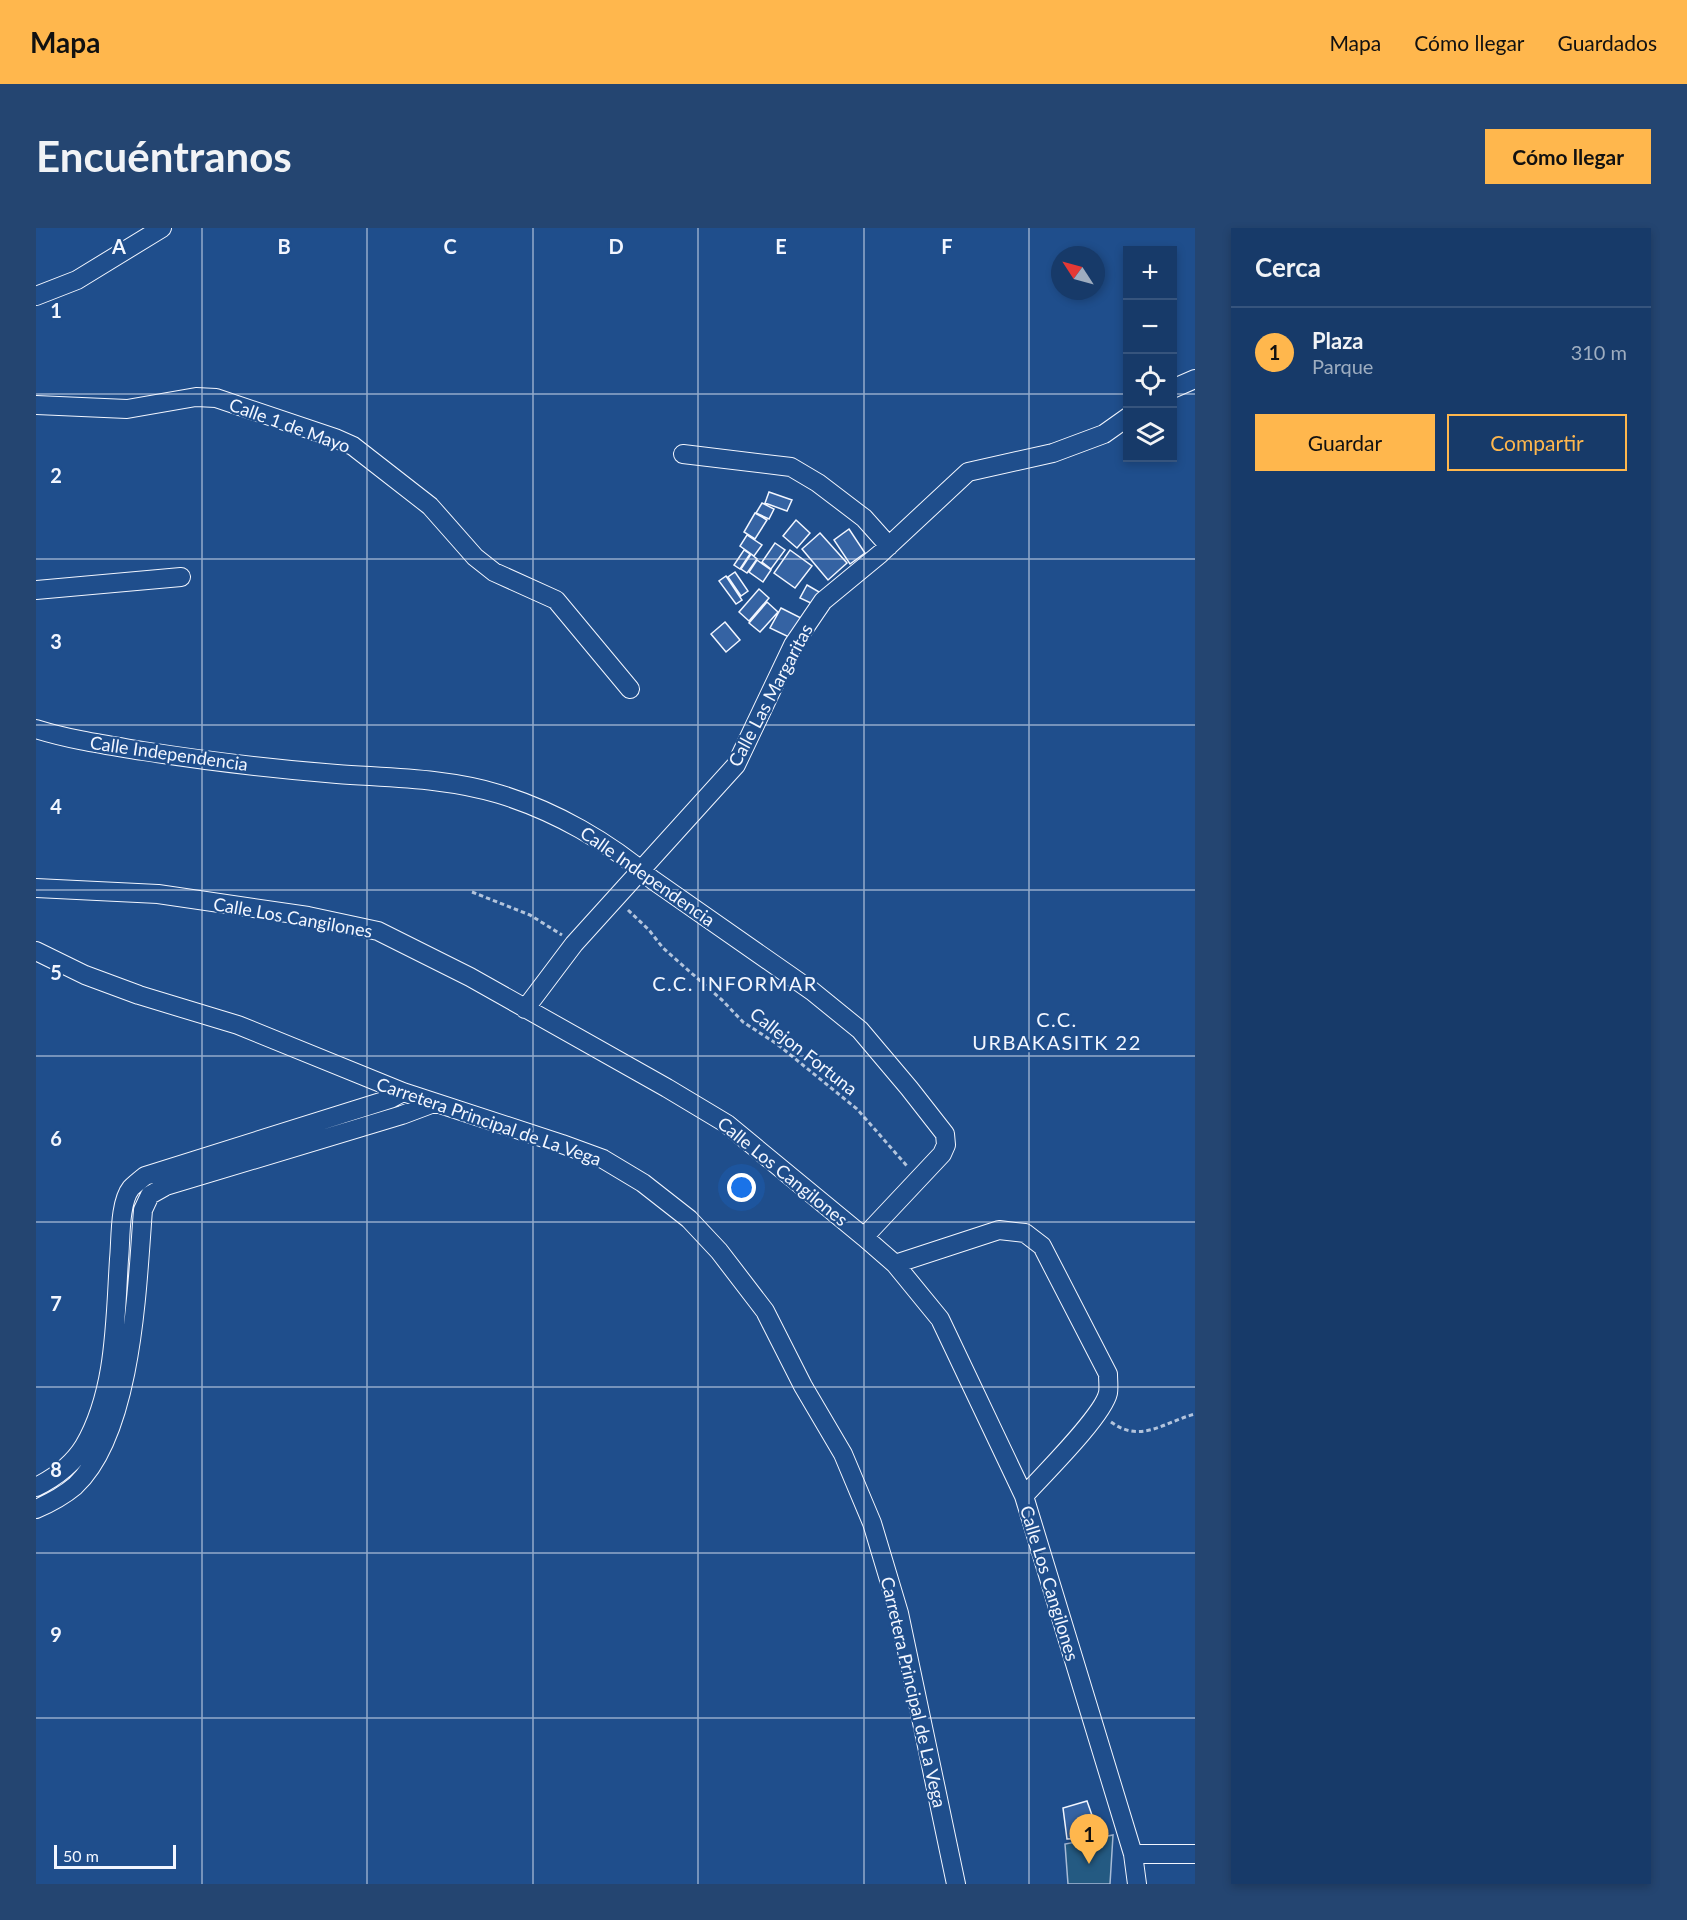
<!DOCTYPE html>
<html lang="es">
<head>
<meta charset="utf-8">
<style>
	body { margin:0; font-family:Lato,sans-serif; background:#244571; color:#f1f3f6 }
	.controls { position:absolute; right:18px; top:18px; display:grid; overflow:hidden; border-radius:0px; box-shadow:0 3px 9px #0003 }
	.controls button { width:54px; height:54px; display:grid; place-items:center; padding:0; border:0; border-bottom:2px solid #36547d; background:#173a69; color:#f1f3f6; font:30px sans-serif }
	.compass { position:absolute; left:1015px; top:18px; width:54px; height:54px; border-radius:50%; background:#173a69; box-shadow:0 3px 9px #0003; rotate:306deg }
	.scale { position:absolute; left:18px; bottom:15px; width:122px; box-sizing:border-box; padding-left:6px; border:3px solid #f2f6ff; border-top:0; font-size:16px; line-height:21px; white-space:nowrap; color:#f2f6ff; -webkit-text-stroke:4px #1f4e8c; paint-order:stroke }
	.you { position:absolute; left:706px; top:960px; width:21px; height:21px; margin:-15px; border:4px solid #fff; border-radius:50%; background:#1a73e8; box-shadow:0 0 0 9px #1a73e833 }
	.badge { display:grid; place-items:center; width:39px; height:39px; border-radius:50%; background:#ffb74d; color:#111; font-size:20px; font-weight:700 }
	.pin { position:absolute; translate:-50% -50px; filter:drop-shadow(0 2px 3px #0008) }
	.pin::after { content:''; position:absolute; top:32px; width:21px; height:18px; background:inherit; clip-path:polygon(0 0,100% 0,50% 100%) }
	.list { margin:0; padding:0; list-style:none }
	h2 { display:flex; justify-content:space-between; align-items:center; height:78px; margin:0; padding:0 24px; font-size:26px }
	h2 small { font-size:20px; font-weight:400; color:#9eadc0 }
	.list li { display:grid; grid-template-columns:39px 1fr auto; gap:18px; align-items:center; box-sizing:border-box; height:90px; padding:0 24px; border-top:2px solid #36547d }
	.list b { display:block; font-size:22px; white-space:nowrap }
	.list p { margin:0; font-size:20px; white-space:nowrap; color:#9eadc0 }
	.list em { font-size:20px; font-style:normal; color:#9eadc0 }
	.actions { display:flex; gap:12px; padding:18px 24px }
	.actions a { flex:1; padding:14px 0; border:2px solid #ffb74d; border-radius:0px; text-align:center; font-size:21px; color:#ffb74d }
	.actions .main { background:#ffb74d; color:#111 }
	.icon { flex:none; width:33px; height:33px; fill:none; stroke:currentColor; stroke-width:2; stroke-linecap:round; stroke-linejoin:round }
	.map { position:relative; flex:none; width:1159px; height:1656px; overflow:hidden; border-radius:0px }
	header { display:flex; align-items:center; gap:36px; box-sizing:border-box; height:84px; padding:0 30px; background:#ffb74d; color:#111 }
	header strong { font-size:28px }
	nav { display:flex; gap:33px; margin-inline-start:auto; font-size:21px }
	.intro { display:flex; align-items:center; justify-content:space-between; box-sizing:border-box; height:144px; padding:0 36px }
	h1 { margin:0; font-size:42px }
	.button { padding:15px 27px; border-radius:0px; background:#ffb74d; color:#111; font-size:21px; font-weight:700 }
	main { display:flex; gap:36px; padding:0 36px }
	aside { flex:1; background:#173a69; border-radius:0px; box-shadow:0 3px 9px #0003 }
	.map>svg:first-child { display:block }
</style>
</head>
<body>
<header>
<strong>Mapa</strong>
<nav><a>Mapa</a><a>Cómo llegar</a><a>Guardados</a></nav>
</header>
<div class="intro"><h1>Encuéntranos</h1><a class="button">Cómo llegar</a></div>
<main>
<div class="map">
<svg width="1159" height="1656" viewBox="0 0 1159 1656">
	<rect width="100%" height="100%" fill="#1f4e8c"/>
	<path fill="#245a82" stroke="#a8bbd7" stroke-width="1.5" d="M1077,1607L1074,1656H1032L1029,1616Z"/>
	<path fill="#3563a3" stroke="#f2f6ff" stroke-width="1.5" d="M733,264L756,272L751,283L729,275Z
		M726,275L738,281L733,291L720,285Z
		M719,285L731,292L719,311L708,304Z
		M760,292L774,305L761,320L747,308Z
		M813,301L829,325L814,336L798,312Z
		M784,305L811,335L792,352L766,321Z
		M711,307L726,317L718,328L704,318Z
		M739,315L749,322L735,341L726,334Z
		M708,322L714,326L704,341L698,337Z
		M754,322L776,338L759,360L738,345Z
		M715,326L721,331L711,345L705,341Z
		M721,332L735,342L727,354L713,344Z
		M699,344L712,363L705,368L692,349Z
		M690,348L706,372L700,376L683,353Z
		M771,357L785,365L779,377L764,370Z
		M723,361L733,370L713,393L703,384Z
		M731,374L742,384L724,404L713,395Z
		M745,380L767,391L757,411L734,400Z
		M689,394L704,412L690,424L675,406Z
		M1051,1573L1064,1610L1031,1611L1027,1580Z"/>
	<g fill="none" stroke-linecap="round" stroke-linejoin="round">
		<g stroke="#f2f6ff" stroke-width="20">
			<path id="minor" d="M0,68L41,52L126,0
				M1136,161L1159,151
				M0,177L91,181L160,169L180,170L299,210L317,218L394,278L439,329L458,344L520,372L594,461
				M647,226L755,239L782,255L828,290L853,318
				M0,362L145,349
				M0,501C35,512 71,517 107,523C171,533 236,541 301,546C355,550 411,550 463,566C519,583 573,614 617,652L776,763L824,802L873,860L909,906L910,917L906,926L828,1009
				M0,660L122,666L272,688L342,703L434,749L631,860L691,896L828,1009L859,1036L904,1091L988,1268L1097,1626L1101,1656
				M0,723L49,747L103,767L202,797L367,864L526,916L567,931L607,955L653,991L683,1023L729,1083L767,1158L807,1226L836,1295L863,1385L920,1656
				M489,781L538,716L700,537L757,417L787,373L844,326L932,244L1017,225L1068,206L1092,189
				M859,1036L963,1002L989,1005L1006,1018L1072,1146C1072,1152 1073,1160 1072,1165C1067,1188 1006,1248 988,1268
				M0,1259C18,1250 37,1236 48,1218C80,1163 79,1093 83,1031C85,1013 83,975 95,960C99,956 104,952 109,948L354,871L367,864
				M0,1281C14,1275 27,1268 39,1258C97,1204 101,1057 107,982L114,967L130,958L366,887L398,875
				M1097,1626H1159"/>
		</g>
		<path stroke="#b3c4dc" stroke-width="3" stroke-dasharray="4.5 3" stroke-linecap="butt" d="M436,664L494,687L526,707
			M592,682L613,702L627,720L686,772L707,794L741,816L821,881L871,938
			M1075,1194C1105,1216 1128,1194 1159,1186"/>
		<use href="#minor" stroke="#1f4e8c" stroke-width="18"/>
	</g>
	<path fill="none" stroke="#f2f6ff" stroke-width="1.5" stroke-opacity="0.55" d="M166,0V1656M331,0V1656M497,0V1656M662,0V1656M828,0V1656M993,0V1656M0,166H1092M1136,166H1159M0,331H1159M0,497H1159M0,662H1159M0,828H1159M0,994H1159M0,1159H1159M0,1325H1159M0,1490H1159"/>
	<g text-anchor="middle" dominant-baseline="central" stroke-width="4.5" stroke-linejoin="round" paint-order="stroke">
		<g font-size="18" fill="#f2f6ff" stroke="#1f4e8c">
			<text transform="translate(254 197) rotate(20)">Calle 1 de Mayo</text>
			<text transform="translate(734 467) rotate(-62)">Calle Las Margaritas</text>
			<text transform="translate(133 525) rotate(8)">Calle Independencia</text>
			<text transform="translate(612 648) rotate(35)">Calle Independencia</text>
			<text transform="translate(257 689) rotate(10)">Calle Los Cangilones</text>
			<text transform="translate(768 823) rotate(38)">Callejon Fortuna</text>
			<text transform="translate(453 893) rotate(19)">Carretera Principal de La Vega</text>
			<text transform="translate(747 943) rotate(39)">Calle Los Cangilones</text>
			<text transform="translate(1014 1355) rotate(73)">Calle Los Cangilones</text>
			<text transform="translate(878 1464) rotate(77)">Carretera Principal de La Vega</text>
		</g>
		<g font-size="20" letter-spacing="1.5" fill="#f2f6ff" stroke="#1f4e8c">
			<text x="699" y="755">C.C. INFORMAR</text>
			<text x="1021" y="791">C.C.<tspan x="1021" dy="23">URBAKASITK 22</tspan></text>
		</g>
	</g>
	<g font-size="20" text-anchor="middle" font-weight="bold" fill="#f2f6ff" stroke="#1f4e8c" stroke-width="4.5" stroke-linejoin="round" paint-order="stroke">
		<text x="83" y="26">A</text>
		<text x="248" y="26">B</text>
		<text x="414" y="26">C</text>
		<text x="580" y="26">D</text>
		<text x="745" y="26">E</text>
		<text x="911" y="26">F</text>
		<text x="20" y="90">1</text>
		<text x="20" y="255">2</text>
		<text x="20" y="421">3</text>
		<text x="20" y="586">4</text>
		<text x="20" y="752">5</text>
		<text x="20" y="918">6</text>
		<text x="20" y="1083">7</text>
		<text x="20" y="1249">8</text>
		<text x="20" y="1414">9</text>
	</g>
</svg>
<div class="controls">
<button>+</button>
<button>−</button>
<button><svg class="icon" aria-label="locate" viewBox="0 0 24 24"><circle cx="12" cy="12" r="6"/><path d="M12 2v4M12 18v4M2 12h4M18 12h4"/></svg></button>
<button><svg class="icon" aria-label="layers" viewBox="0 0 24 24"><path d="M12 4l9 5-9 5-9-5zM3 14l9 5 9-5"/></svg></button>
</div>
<svg class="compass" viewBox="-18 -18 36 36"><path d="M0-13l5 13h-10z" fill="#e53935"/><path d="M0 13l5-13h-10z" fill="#9eadc0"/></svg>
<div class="scale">50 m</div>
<div class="you"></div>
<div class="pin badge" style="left:1053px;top:1636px">1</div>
</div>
<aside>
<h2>Cerca<small></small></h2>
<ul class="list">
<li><span class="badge">1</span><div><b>Plaza</b><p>Parque</p></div><em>310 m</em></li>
</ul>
<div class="actions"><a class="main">Guardar</a><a>Compartir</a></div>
</aside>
</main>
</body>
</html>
